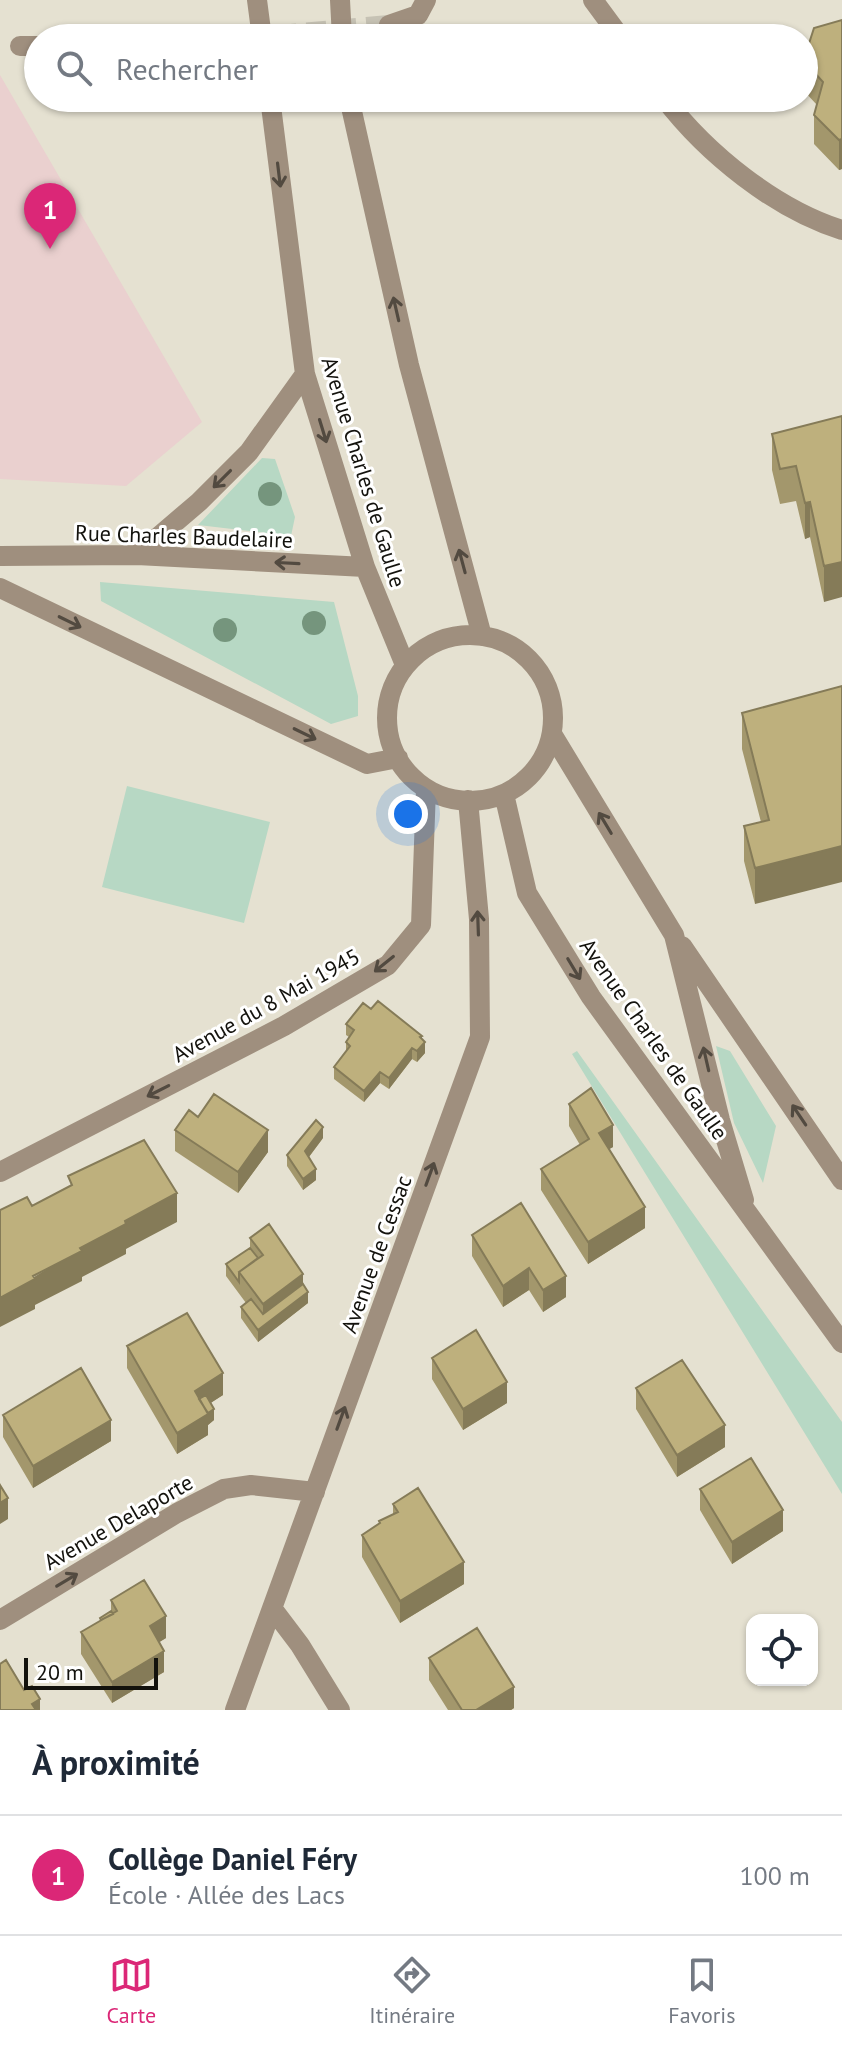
<!DOCTYPE html>
<html lang="fr">
<head>
<meta charset="utf-8">
<style>
	body { margin:0; font-family:"PT Sans",sans-serif; background:#f2f2f3; color:#1f2937 }
	.controls { position:absolute; right:24px; bottom:24px; display:grid; overflow:hidden; border-radius:16px; box-shadow:0 2px 6px #0004 }
	.controls button { width:72px; height:72px; display:grid; place-items:center; padding:0; border:0; border-bottom:2px solid #e0e1e3; background:#fff; color:#1f2937; font:40px sans-serif }
	.scale { position:absolute; left:24px; bottom:20px; width:134px; box-sizing:border-box; padding-left:8px; border:4px solid #13120d; border-top:0; font-size:22px; line-height:28px; white-space:nowrap; color:#13120d; -webkit-text-stroke:6px #fff; paint-order:stroke }
	.you { position:absolute; left:408px; top:814px; width:28px; height:28px; margin:-20px; border:6px solid #fff; border-radius:50%; background:#1a73e8; box-shadow:0 0 0 12px #1a73e833 }
	.badge { display:grid; place-items:center; width:52px; height:52px; border-radius:50%; background:#db2777; color:#fff; font-size:26px; font-weight:700 }
	.pin { position:absolute; translate:-50% -66px; filter:drop-shadow(0 2px 4px #0008) }
	.pin::after { content:''; position:absolute; top:42px; width:28px; height:24px; background:inherit; clip-path:polygon(0 0,100% 0,50% 100%) }
	.list { margin:0; padding:0; list-style:none }
	h2 { display:flex; justify-content:space-between; align-items:center; height:104px; margin:0; padding:0 32px; font-size:34px }
	h2 small { font-size:26px; font-weight:400; color:#747a83 }
	.list li { display:grid; grid-template-columns:52px 1fr auto; gap:24px; align-items:center; box-sizing:border-box; height:120px; padding:0 32px; border-top:2px solid #e0e1e3 }
	.list b { display:block; font-size:30px; white-space:nowrap }
	.list p { margin:0; font-size:26px; white-space:nowrap; color:#747a83 }
	.list em { font-size:26px; font-style:normal; color:#747a83 }
	.icon { flex:none; width:44px; height:44px; fill:none; stroke:currentColor; stroke-width:2; stroke-linecap:round; stroke-linejoin:round }
	.map { position:relative; flex:none; width:842px; height:1710px; overflow:hidden }
	.search { position:absolute; background:#fff; box-shadow:0 2px 6px #0004; left:24px; right:24px; top:24px; height:88px; display:flex; align-items:center; gap:20px; box-sizing:border-box; padding:0 28px; border-radius:44px; color:#747a83; font-size:30px }
	.sheet { height:224px; background:#fff }
	nav { display:flex; justify-content:space-around; align-items:center; box-sizing:border-box; height:112px; border-top:2px solid #e0e1e3; background:#fff; font-size:22px; color:#747a83 }
	nav a { display:grid; justify-items:center; gap:4px }
	nav .on { color:#db2777 }
	.map>svg:first-child { display:block }
</style>
</head>
<body>
<div class="map">
<svg width="842" height="1710" viewBox="0 0 842 1710">
	<rect width="100%" height="100%" fill="#e5e1d1"/>
	<path fill="#ead0cf" d="M0,75L202,422L126,486L0,479Z"/>
	<path fill="#b7d8c4" d="M262,458L275,459L295,517L291,536L198,525Z
		M100,582L334,602L358,696V716L331,724L101,601Z
		M127,786L270,822L244,923L102,887Z
		M716,1046L730,1051L776,1126L763,1183L734,1123Z
		M577,1051L842,1422V1494L572,1054Z"/>
	<g fill="none" stroke-linecap="round" stroke-linejoin="round">
		<path stroke="#c6c2b4" stroke-width="20" stroke-dasharray="20 10" stroke-linecap="butt" d="M247,38L389,25"/>
		<path stroke="#9f8f7e" stroke-width="20" d="M257,0L262,38
			M340,0L342,38
			M593,0L621,38
			M389,25L418,15L426,0
			M20,46H38
			M270,98L305,374L365,567L405,665
			M349,98L409,365L482,636
			M664,98C707,154 775,209 842,230
			M137,555L199,502L249,452L305,374
			M0,556L137,555L365,567
			M0,588L367,764L398,758
			M387 718a83 83 0 1 1 166 0a83 83 0 1 1-166 0Z
			M552,734L674,935L720,1120L744,1200
			M504,794L527,893L591,997L842,1343
			M682,946L842,1180
			M0,1172L284,1026L388,965L421,925L426,789
			M272,1608L300,1645L340,1710
			M0,1620L177,1513L224,1489L251,1485L315,1492
			M235,1710L480,1037L479,919L468,800"/>
	</g>
	<g fill="#75957d">
		<circle cx="270" cy="494" r="12"/>
		<circle cx="314" cy="623" r="12"/>
		<circle cx="225" cy="630" r="12"/>
	</g>
	<path fill="#a3976c" d="M842,20V169L839,170L814,144V115L817,105L804,91V59Z
		M842,416L824,602L810,537L805,539L796,501L780,504L772,470V434Z
		M842,686L755,904L744,861V826L761,822L742,749V713Z
		M371,1009L422,1039L425,1053L417,1062L412,1059L389,1089L380,1083L364,1102L334,1079V1067L346,1052V1042L349,1037L346,1035V1024Z
		M569,1104L613,1147L609,1149L645,1228L588,1264L541,1190V1169L580,1145L569,1126Z
		M199,1116L268,1152L238,1193L175,1151V1130Z
		M323,1138L309,1157L316,1180L303,1190L287,1166V1155Z
		M521,1203L566,1297L543,1312L529,1290L503,1307L472,1256V1235Z
		M250,1238L303,1284L308,1303L258,1342L241,1318V1307L246,1303L226,1276V1264L250,1248Z
		M127,1346L223,1395L210,1403L214,1420L208,1425V1435L177,1454L127,1368Z
		M432,1358L507,1403L463,1430L432,1379Z
		M636,1388L725,1447L677,1477L636,1409Z
		M3,1415L111,1441L33,1488L3,1437Z
		M700,1489L783,1531L732,1564L700,1510Z
		M393,1504L464,1584L400,1623L362,1557V1535L379,1524V1521L393,1514Z
		M111,1600L166,1638L159,1642L164,1672L112,1703L81,1654V1632L100,1621V1618L111,1611Z
		M429,1658L514,1708L511,1710H448L429,1680Z"/>
	<path fill="#857b58" d="M842,139V169L839,170V140Z
		M810,502V537L805,539V503Z
		M842,562V597L824,602V566Z
		M842,846V882L755,904V868Z
		M422,1036V1045L425,1042V1053L417,1062V1051L420,1037Z
		M412,1048V1059L389,1089V1078Z
		M380,1072V1083L364,1102V1091Z
		M613,1125V1147L599,1155V1133Z
		M323,1127V1138L305,1162V1151Z
		M268,1130V1152L238,1193V1172Z
		M316,1169V1180L303,1190V1179Z
		M177,1193V1222L126,1249V1254L82,1277V1281L35,1305V1309L0,1327V1298L125,1221Z
		M645,1207V1228L588,1264V1242Z
		M529,1268V1290L503,1307V1286Z
		M303,1274V1295L263,1325V1304Z
		M566,1276V1297L543,1312V1290Z
		M308,1292V1303L258,1342V1330Z
		M223,1373V1395L200,1410L195,1391Z
		M507,1382V1403L463,1430V1409Z
		M214,1409V1420L208,1425V1435L177,1454V1433Z
		M111,1420V1441L33,1488V1466Z
		M725,1425V1447L677,1477V1455Z
		M8,1498V1519L0,1524V1503Z
		M783,1510V1531L732,1564V1542Z
		M464,1562V1584L400,1623V1601Z
		M166,1616V1638L150,1648V1626Z
		M164,1651V1672L112,1703V1682Z
		M514,1687V1708L511,1710H476Z
		M40,1699V1710H32V1704Z"/>
	<path fill="#beb07d" stroke="#857b58" stroke-width="2" d="M842,20V139L839,140L814,115L823,82L804,61V59L814,28Z
		M842,416V562L824,566L810,502L805,503L796,466L780,469L772,434Z
		M842,686V846L755,868L744,826L769,820L742,713Z
		M378,1001L422,1036L420,1037L425,1042L417,1051L412,1048L389,1078L380,1072L364,1091L334,1067L350,1046L346,1042L354,1030L346,1024L363,1003L371,1009Z
		M591,1088L613,1125L599,1133L645,1207L588,1242L541,1169L589,1139L569,1104Z
		M214,1094L268,1130L238,1172L175,1130L189,1110L198,1117Z
		M316,1120L323,1127L305,1151L316,1169L303,1179L287,1155Z
		M144,1140L177,1193L125,1221L126,1224L80,1248L82,1251L33,1276L35,1279L0,1298V1210L27,1197L32,1206L72,1185L68,1176Z
		M521,1203L566,1276L543,1290L529,1268L503,1286L472,1235Z
		M269,1224L303,1274L263,1304L239,1272L263,1255L250,1238Z
		M250,1248L258,1258L239,1272V1282L226,1264Z
		M303,1284L308,1292L258,1330L241,1307L251,1299L263,1314Z
		M187,1313L223,1373L195,1391L208,1414L177,1433L127,1346Z
		M476,1330L507,1382L463,1409L432,1358Z
		M682,1360L725,1425L677,1455L636,1388Z
		M81,1368L111,1420L33,1466L3,1415Z
		M206,1395L214,1409L208,1413L199,1399Z
		M751,1458L783,1510L732,1542L700,1489Z
		M0,1485L8,1498L0,1503Z
		M418,1488L464,1562L400,1601L362,1535L380,1523L379,1521L398,1512L393,1504Z
		M144,1580L166,1616L150,1626L164,1651L112,1682L81,1632L117,1611L111,1600Z
		M111,1611L113,1614L101,1620L100,1618Z
		M477,1628L514,1687L476,1710H462L429,1658Z
		M6,1660L24,1690L32,1686L40,1699L32,1704L36,1710H0V1664Z"/>
	<defs><path id="oneway-shaft" d="M-6 0H5M1.5-3L5.5 0L1.5 3" fill="none" stroke-width="1.6" stroke-linecap="round" stroke-linejoin="round" transform="scale(2)"/></defs>
	<g stroke="#524a40">
		<use href="#oneway-shaft" transform="translate(279 175) rotate(83)"/>
		<use href="#oneway-shaft" transform="translate(396 309) rotate(-103)"/>
		<use href="#oneway-shaft" transform="translate(323 431) rotate(73)"/>
		<use href="#oneway-shaft" transform="translate(222 479) rotate(135)"/>
		<use href="#oneway-shaft" transform="translate(462 561) rotate(-105)"/>
		<use href="#oneway-shaft" transform="translate(287 563) rotate(-177)"/>
		<use href="#oneway-shaft" transform="translate(70 622) rotate(26)"/>
		<use href="#oneway-shaft" transform="translate(305 734) rotate(26)"/>
		<use href="#oneway-shaft" transform="translate(605 823) rotate(-121)"/>
		<use href="#oneway-shaft" transform="translate(478 923) rotate(-92)"/>
		<use href="#oneway-shaft" transform="translate(384 964) rotate(141)"/>
		<use href="#oneway-shaft" transform="translate(574 969) rotate(59)"/>
		<use href="#oneway-shaft" transform="translate(706 1059) rotate(-103)"/>
		<use href="#oneway-shaft" transform="translate(158 1091) rotate(153)"/>
		<use href="#oneway-shaft" transform="translate(799 1115) rotate(-124)"/>
		<use href="#oneway-shaft" transform="translate(430 1174) rotate(-70)"/>
		<use href="#oneway-shaft" transform="translate(341 1418) rotate(-70)"/>
		<use href="#oneway-shaft" transform="translate(67 1580) rotate(-31)"/>
	</g>
	<g text-anchor="middle" dominant-baseline="central" stroke-width="6" stroke-linejoin="round" paint-order="stroke">
		<g font-size="22" fill="#13120d" stroke="#fff">
			<text transform="translate(364 472) rotate(73)">Avenue Charles de Gaulle</text>
			<text transform="translate(184 536) rotate(2)">Rue Charles Baudelaire</text>
			<text transform="translate(266 1005) rotate(-29)">Avenue du 8 Mai 1945</text>
			<text transform="translate(654 1039) rotate(55)">Avenue Charles de Gaulle</text>
			<text transform="translate(376 1254) rotate(-70)">Avenue de Cessac</text>
			<text transform="translate(118 1522) rotate(-30)">Avenue Delaporte</text>
		</g>
	</g>
</svg>
<div class="controls">
<button><svg class="icon" aria-label="locate" viewBox="0 0 24 24"><circle cx="12" cy="12" r="6"/><path d="M12 2v4M12 18v4M2 12h4M18 12h4"/></svg></button>
</div>
<div class="scale">20 m</div>
<div class="you"></div>
<div class="pin badge" style="left:50px;top:249px">1</div>
<div class="search"><svg class="icon" aria-label="search" viewBox="0 0 24 24"><circle cx="10" cy="10" r="6"/><path d="M15 15l6 6"/></svg>Rechercher</div>
</div>
<section class="sheet">
<h2>À proximité<small></small></h2>
<ul class="list">
<li><span class="badge">1</span><div><b>Collège Daniel Féry</b><p>École · Allée des Lacs</p></div><em>100 m</em></li>
</ul>
</section>
<nav>
<a class="on"><svg class="icon" aria-label="map" viewBox="0 0 24 24"><path d="M3 6l6-2 6 2 6-2v14l-6 2-6-2-6 2zM9 4v14M15 6v14"/></svg>Carte</a>
<a><svg class="icon" aria-label="directions" viewBox="0 0 24 24"><path d="M12 3l9 9-9 9-9-9zM9 14v-3h6M13 9l2 2-2 2"/></svg>Itinéraire</a>
<a><svg class="icon" aria-label="saved" viewBox="0 0 24 24"><path d="M7 4h10v16l-5-4-5 4z"/></svg>Favoris</a>
</nav>
</body>
</html>
